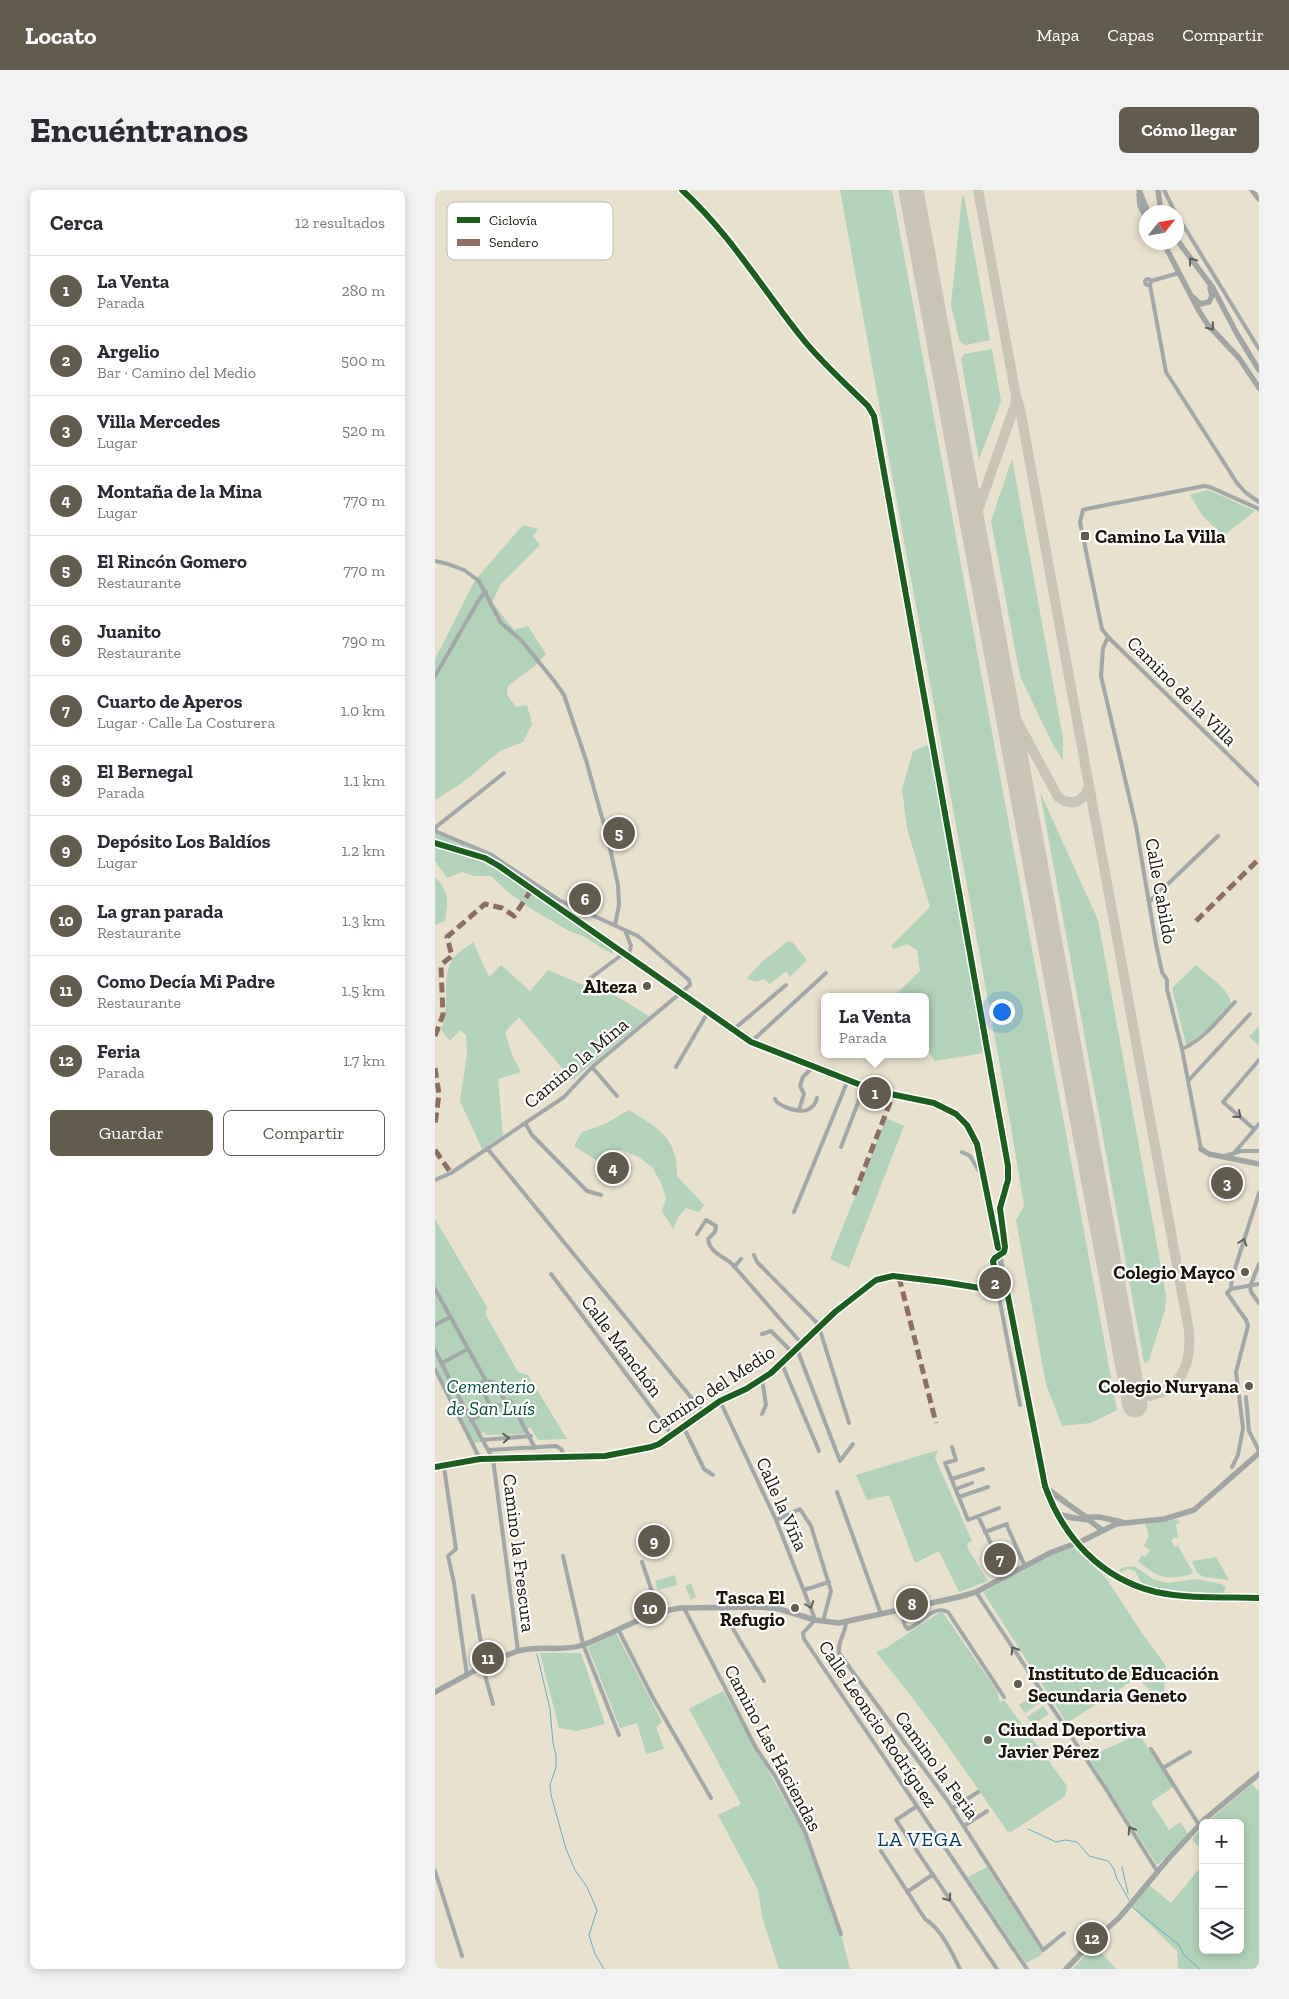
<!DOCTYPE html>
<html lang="es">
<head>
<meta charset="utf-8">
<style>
	body { margin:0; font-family:"Zilla Slab",serif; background:#f2f2f3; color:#2b2b33 }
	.controls { position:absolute; right:15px; bottom:15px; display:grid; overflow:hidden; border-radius:8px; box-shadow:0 2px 8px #0003 }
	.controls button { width:45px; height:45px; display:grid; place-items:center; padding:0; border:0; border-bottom:1px solid #e1e1e2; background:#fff; color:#2b2b33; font:25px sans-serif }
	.compass { position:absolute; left:704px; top:15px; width:45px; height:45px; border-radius:50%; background:#fff; box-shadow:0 2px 8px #0003; rotate:59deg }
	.you { position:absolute; left:566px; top:821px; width:18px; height:18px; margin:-12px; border:4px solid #fff; border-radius:50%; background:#1a73e8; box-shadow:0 0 0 8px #1a73e833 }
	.badge { display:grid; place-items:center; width:32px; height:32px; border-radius:50%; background:#615c4d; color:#fff; font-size:16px; font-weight:700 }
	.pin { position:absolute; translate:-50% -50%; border:2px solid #fff; box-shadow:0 1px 5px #0006 }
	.popup { position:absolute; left:386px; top:803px; width:108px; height:65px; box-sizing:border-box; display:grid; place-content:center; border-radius:8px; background:#fff; filter:drop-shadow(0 1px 4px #0005); font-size:16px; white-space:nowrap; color:#7c7c81 }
	.popup b { font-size:19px; color:#2b2b33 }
	.popup::after { content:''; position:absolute; left:50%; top:100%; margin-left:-10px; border:10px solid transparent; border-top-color:#fff }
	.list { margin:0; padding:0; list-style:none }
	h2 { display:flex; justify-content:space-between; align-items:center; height:65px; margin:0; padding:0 20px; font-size:21px }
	h2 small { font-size:16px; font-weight:400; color:#7c7c81 }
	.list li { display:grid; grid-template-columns:32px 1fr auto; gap:15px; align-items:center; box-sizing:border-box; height:70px; padding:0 20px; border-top:1px solid #e1e1e2 }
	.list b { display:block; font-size:19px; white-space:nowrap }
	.list p { margin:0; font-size:16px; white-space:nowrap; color:#7c7c81 }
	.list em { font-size:16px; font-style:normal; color:#7c7c81 }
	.actions { display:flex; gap:10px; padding:15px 20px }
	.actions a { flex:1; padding:11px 0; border:1px solid #615c4d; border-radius:8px; text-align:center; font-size:18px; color:#615c4d }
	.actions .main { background:#615c4d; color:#fff }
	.icon { flex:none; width:28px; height:28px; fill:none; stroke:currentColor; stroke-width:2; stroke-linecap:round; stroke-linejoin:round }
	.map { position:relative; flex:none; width:824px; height:1779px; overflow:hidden; border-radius:8px }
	header { display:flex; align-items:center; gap:30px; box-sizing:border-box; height:70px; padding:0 25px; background:#615c4d; color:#fff }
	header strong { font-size:24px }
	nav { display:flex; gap:28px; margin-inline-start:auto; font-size:18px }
	.intro { display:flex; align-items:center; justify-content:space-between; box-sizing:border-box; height:120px; padding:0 30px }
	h1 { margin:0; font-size:35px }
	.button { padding:12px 22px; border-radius:8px; background:#615c4d; color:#fff; font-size:18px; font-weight:700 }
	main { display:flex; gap:30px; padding:0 30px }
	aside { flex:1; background:#fff; border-radius:8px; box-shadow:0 2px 8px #0003 }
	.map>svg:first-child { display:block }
</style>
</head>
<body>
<header>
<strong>Locato</strong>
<nav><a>Mapa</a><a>Capas</a><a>Compartir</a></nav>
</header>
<div class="intro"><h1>Encuéntranos</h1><a class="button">Cómo llegar</a></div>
<main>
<aside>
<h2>Cerca<small>12 resultados</small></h2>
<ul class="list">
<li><span class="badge">1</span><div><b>La Venta</b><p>Parada</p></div><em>280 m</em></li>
<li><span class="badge">2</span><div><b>Argelio</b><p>Bar · Camino del Medio</p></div><em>500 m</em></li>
<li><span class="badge">3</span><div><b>Villa Mercedes</b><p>Lugar</p></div><em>520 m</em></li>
<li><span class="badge">4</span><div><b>Montaña de la Mina</b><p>Lugar</p></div><em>770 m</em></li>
<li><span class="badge">5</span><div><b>El Rincón Gomero</b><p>Restaurante</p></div><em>770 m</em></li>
<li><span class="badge">6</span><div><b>Juanito</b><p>Restaurante</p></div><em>790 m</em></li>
<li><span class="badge">7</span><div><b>Cuarto de Aperos</b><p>Lugar · Calle La Costurera</p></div><em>1.0 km</em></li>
<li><span class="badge">8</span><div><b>El Bernegal</b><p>Parada</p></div><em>1.1 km</em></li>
<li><span class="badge">9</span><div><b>Depósito Los Baldíos</b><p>Lugar</p></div><em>1.2 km</em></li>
<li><span class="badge">10</span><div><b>La gran parada</b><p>Restaurante</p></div><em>1.3 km</em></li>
<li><span class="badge">11</span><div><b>Como Decía Mi Padre</b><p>Restaurante</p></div><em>1.5 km</em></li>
<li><span class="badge">12</span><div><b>Feria</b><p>Parada</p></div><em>1.7 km</em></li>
</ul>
<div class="actions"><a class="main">Guardar</a><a>Compartir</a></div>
</aside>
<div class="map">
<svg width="824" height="1779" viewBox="0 0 824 1779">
	<rect width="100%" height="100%" fill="#e8e1ce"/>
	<path fill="#b2d2b9" d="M405,0H457L682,1220L656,1233L627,1236L611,1194L581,1030L589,1016L575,931Z
		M527,6H529L555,150L531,155L526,153L524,149L516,115Z
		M557,159L566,211L544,270L526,169L529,164Z
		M577,269L628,548V571L616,551L585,486L556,331Z
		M773,300L820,321L788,346L767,325L755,305Z
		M88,335L103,339L98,346L105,355L66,394L57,412L79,440L93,436L111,464L101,475L73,496L72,505L81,517L92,515L97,534L88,552L65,561L27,593L0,610V469L40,390Z
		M495,554L549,863L500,871L490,857V807H463L462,803L485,781L482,760L472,754L459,759L456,756L495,717L472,638L467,599L478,561Z
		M605,602L663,730L731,1105L730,1120L714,1170L711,1173L709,1172Z
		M0,641L50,665L180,752L177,764L146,745L134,741L98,720L74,703L56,686H40L27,682L12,688L0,671Z
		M0,687C15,703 13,709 10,731L0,735Z
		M353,751L357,752L372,770L355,787L351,781L335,794L329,789L320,792L312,788L328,771Z
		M38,752L54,787L66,775L95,801L113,780L148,795L158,792L214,826L137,890L84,827L70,842L77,865L86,882L63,889L68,945L47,959L25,911L32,865L31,845L25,840L15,851L6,840C17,818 5,791 17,770C21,763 32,757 38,752Z
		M761,775C771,784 797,801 796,815L776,836L755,853L751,854L737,798Z
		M824,836V855L814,847Z
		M194,920C223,938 243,948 242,986L269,1015L264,1022L251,1018L244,1026L238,1039L227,1021L231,1008L226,993L218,978L204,967L187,960L172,961L161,970L139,956L147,942L170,934Z
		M451,928L469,936L414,1078L395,1069Z
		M0,1029L52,1117L51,1125L83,1182L93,1185L132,1249L103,1250L95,1237L88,1244L51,1245L48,1242L43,1245L47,1252L39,1253L0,1174Z
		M503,1260L500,1268L537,1351L532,1353L533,1359L553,1391L524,1402L504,1361L480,1373L454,1305L432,1310L421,1285Z
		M743,1329L745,1333L741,1334L743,1347L736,1350L740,1357L743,1356L758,1382L757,1384C731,1391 723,1388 703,1371L707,1365L710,1367L715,1360L709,1356L714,1346L710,1334Z
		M636,1355L671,1388L707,1443L731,1476L729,1505L722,1509L703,1487L632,1533L548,1402Z
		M781,1367L794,1390L769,1387L762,1383L757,1371Z
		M699,1376L718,1389L732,1393L761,1389L786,1394L791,1397L788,1404C760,1403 733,1402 707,1394L700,1381L693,1379L687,1382L684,1381L686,1378Z
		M240,1385L242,1395L223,1400L220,1391Z
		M256,1393L261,1407L256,1410L250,1396Z
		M504,1423H508L562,1501L565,1512L569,1510L632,1596L630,1606L623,1611L576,1642L572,1641C530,1580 488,1519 441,1462L451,1458Z
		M181,1443L227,1532L221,1537L229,1559L211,1564L202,1533L185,1538L153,1457Z
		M105,1463H146L170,1534L142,1541L124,1538Z
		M288,1501L368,1642L406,1744L415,1779H344L327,1727L323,1700L283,1625L306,1614L254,1519Z
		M600,1504L606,1512L590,1523L584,1515Z
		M608,1516L614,1524L597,1535L592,1527Z
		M704,1544L738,1597L716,1612L734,1640L745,1632L754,1645L722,1675L653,1567Z
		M817,1594L822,1600L824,1598V1779H743L742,1761L697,1717L714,1695L736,1713L768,1674V1760H805V1633H771Z
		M768,1636V1660L757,1650Z
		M552,1677L608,1764L591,1773L533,1687Z
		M659,1755L681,1779H638Z"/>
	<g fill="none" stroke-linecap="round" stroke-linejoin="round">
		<path stroke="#6cacc0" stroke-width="1" d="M102,1464L115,1519L118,1553L121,1565V1577L115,1595L116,1605L131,1659L140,1680L152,1697L162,1720L154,1745L160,1764L169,1779
			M593,1639L621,1652L630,1650L642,1652L654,1666L673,1671L679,1679L682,1689L694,1710
			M687,1677L693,1703
			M697,1717L744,1755L749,1765L765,1779"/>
		<path stroke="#c8c4b6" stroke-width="10" d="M543,0L581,206L585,219L754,1141C756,1167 750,1196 721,1204C713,1207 706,1208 699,1202L695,1193
			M531,297L532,302L538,306L547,304L550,300
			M542,358V323L580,215L581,208
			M569,507L623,607C637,618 650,611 654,595"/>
		<path stroke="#c8c4b6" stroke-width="25" d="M476,0L700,1215"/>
		<path stroke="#a2a8a8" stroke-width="4" d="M729,0L740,22
			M742,25L824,159
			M710 92a3 3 0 1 1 6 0a3 3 0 1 1-6 0Z
			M716,91L744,83
			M715,95L731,182L802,293L810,302L824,312
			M824,319L775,297L769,296L651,319L648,320L645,332L667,439L673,447L824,595
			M0,371L13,374L29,380L44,391L66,433L86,450L120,492L129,505L151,570L173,649L183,695L184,715L180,735
			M673,447L668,458L666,486L701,636L721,754L727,782L732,790V799L747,859L766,959
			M0,486L45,408L51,402
			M0,641L55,664L124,710L203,746L254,790L255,795L157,877L129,907L16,983L0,990
			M0,641L1,637L69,583
			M714,712L783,646
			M190,740L196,756L193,767
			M153,790L188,764
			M298,840L351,795
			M316,852L391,783
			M747,859C768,850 784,829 800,812
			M157,877L182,906
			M241,877L273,822
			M753,891L815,824
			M340,909C342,916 364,923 372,920C377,918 381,913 382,908
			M364,920L369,904L365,896L368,887L378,877
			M90,933L97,945L152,1001L166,1005
			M819,939L788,912L824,870
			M406,957L429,897
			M52,958L268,1222
			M527,962L535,966L544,981H548
			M800,962L824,934
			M790,966L806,961H824
			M359,1022L413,890
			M262,1044L271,1030L281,1036L280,1042L273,1049C275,1063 288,1066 297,1074L367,1154
			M319,1065L322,1072L385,1136
			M299,1077L306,1069
			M116,1084L237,1245
			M816,1094L824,1074
			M815,1095L816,1102L824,1113
			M562,1097L585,1215
			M0,1099L51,1191
			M796,1099L797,1088L824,1003
			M0,1135L15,1127
			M384,1137L414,1233
			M327,1144L336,1141L358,1163
			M362,1159L405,1271L418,1254
			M0,1160L21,1202L58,1269L83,1461
			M7,1173L33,1159
			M347,1174L384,1261
			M0,1179L45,1269
			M51,1191L47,1199L57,1219
			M21,1202L51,1191L58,1192L71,1212L75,1211L77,1214L100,1258
			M811,1207L814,1241L824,1261
			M285,1211L341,1330L378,1424L380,1430L368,1443L369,1449L592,1779
			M327,1224L331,1215L327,1189
			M36,1230L71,1212
			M248,1236L269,1279L278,1285
			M47,1250L96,1246
			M517,1257L521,1270L510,1273L533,1330L564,1318
			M53,1260L121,1256L126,1259L130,1267
			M0,1277L45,1269L170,1266L216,1257L224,1254L285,1211L311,1199L336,1183L400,1122L441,1090L458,1086L508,1092L557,1100L562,1095L558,1071L560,1068L569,1062L570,1057L565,1018L573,990V976L439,226L433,216C411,194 386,172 367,148C327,98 294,43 247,0
			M9,1277L21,1359L13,1366L19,1393L32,1486
			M797,1277L803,1265L808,1238L801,1182L813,1136L811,1130L792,1103L796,1099L824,1094
			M517,1289L548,1279
			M521,1299L537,1293
			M402,1302L446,1424
			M524,1307L553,1297
			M543,1326L571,1386
			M341,1330L365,1319L376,1336L396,1401L388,1431
			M572,1336L590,1376
			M550,1342L572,1334
			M128,1366L148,1454L184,1545
			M207,1372L224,1422
			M369,1400L394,1392
			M541,1402L671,1599L722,1681
			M38,1406L50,1477
			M285,1417L329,1491
			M249,1418L321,1558L340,1586L370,1642L406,1744
			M466,1420L470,1436L473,1439C486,1434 498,1414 513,1422L569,1507
			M411,1432C411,1443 402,1452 404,1463L512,1610L608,1760L629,1743
			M183,1439L217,1506L276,1608
			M48,1478L58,1514
			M716,1559L764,1635
			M728,1578L755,1562
			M482,1616L461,1630L562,1779
			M518,1618L543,1602
			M529,1636L552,1621
			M446,1661L490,1729C507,1740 516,1761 525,1779
			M0,1681L27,1766
			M472,1702L497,1685"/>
		<path stroke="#a1a6a4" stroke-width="5.5" d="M704,0L713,22
			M723,0L726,22
			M704,4L705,16L712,29
			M742,50L778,98L802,144L824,180
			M728,52L764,121L773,135L804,168L824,198
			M759,108L765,114L774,112L777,106L775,98
			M766,959L774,964L824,974
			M630,1312L651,1327H664L687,1332
			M639,1328L654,1330L667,1340
			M0,1502C26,1489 55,1470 83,1461C104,1455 128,1462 148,1455C181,1442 209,1424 245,1418L325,1417L344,1419L380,1430L404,1433L524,1407L541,1402L617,1362L647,1351L681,1334L729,1329L759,1320L824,1263
			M631,1779L656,1753L684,1728L734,1668L770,1629L824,1584"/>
		<path stroke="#a4a8a4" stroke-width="6" d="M0,653L50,668L64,676L316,852L441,901L499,913L515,921L532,935L538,944L545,967L610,1296L621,1324L639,1350
			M611,1298L630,1312
			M621,1324L639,1328
			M644,1356C698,1412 752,1406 824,1408"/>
		<path stroke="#a1a49f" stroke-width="7" d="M818,0L824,8"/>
		<path stroke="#a4a8a4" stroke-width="6" d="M639,1350L644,1356"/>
		<path stroke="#8d6e63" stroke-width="5" stroke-dasharray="10 5" stroke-linecap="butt" d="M761,731L824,669
			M0,846L8,825L6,777L8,773L17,766L12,747L50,714L67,718L79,726L97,699
			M0,878L4,904L0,935
			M0,960L16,983
			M419,1005L458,905
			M464,1087L501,1233"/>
		<g stroke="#fff" stroke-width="9">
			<path id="cycleway" d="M0,653L50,668L64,676L316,852L441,901L499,913L521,924L532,935L542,954L563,1058
				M568,1081L610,1296C628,1347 666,1389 721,1402C754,1409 790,1407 824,1408
				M0,1277L45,1269L170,1266L216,1257L224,1254L285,1211L311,1199L336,1183L400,1122L441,1090L458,1086L508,1092L557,1100L562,1095L558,1071L560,1068L569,1062L570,1057L565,1018L573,990V976L439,226L433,216C411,194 386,172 367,148C327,98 294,43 247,0"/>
		</g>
		<use href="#cycleway" stroke="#1b5e20" stroke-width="6"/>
	</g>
	<defs><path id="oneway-chevron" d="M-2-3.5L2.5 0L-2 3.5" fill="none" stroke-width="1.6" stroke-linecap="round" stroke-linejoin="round" transform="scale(1.25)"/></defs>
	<g stroke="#5d5e56">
		<use href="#oneway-chevron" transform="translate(757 71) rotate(-127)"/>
		<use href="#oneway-chevron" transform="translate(776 137) rotate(51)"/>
	</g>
	<g stroke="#5e5e58">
		<use href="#oneway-chevron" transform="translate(803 925) rotate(41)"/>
		<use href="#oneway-chevron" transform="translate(808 1052) rotate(-72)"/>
		<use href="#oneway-chevron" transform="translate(71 1248) rotate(-4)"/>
		<use href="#oneway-chevron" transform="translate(375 1415) rotate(69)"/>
		<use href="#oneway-chevron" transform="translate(579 1460) rotate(-123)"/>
		<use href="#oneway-chevron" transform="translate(696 1640) rotate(-122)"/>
		<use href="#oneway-chevron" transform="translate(513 1708) rotate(55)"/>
	</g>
	<g fill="#615c4d" stroke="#fff" stroke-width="2">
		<rect x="645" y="341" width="10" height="10" rx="2.5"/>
		<circle cx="212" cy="796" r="5"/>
		<circle cx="810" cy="1082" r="5"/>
		<circle cx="814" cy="1196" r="5"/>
		<circle cx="360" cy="1418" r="5"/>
		<circle cx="583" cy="1494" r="5"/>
		<circle cx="553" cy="1550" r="5"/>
	</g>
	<g text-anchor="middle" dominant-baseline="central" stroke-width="4.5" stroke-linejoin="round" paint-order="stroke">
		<g font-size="19" font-weight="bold" fill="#191508" stroke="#fff" text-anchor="end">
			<text x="660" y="346" text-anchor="start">Camino La Villa</text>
			<text x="202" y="796">Alteza</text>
			<text x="800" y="1082">Colegio Mayco</text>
			<text x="804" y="1196">Colegio Nuryana</text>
			<text x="350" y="1407">Tasca El<tspan x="350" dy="22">Refugio</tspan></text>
			<text x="593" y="1483" text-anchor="start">Instituto de Educación<tspan x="593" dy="22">Secundaria Geneto</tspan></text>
			<text x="563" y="1539" text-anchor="start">Ciudad Deportiva<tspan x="563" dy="22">Javier Pérez</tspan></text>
		</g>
		<g font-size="19" fill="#191508" stroke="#fff">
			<text transform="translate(747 501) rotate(45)">Camino de la Villa</text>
			<text transform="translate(726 701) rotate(80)">Calle Cabildo</text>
			<text transform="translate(141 873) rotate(-40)">Camino la Mina</text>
			<text transform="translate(187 1156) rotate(53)">Calle Manchón</text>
			<text transform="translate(276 1200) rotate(-33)">Camino del Medio</text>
			<text transform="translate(347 1314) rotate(66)">Calle la Viña</text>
			<text transform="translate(84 1363) rotate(83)">Camino la Frescura</text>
			<text transform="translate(443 1534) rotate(56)">Calle Leoncio Rodríguez</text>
			<text transform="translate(338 1558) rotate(62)">Camino Las Haciendas</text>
			<text transform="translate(502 1575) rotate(54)">Camino la Feria</text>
		</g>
		<g font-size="19" font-style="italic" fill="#034e35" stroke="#fff">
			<text x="56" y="1196">Cementerio<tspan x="56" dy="22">de San Luís</tspan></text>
		</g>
		<g font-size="20" letter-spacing="1" fill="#023a6b" stroke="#fff">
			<text x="485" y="1649">LA VEGA</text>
		</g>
	</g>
	<rect x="12" y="12" width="166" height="58" rx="8" fill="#fff" stroke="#bab9b5" stroke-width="1"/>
	<rect x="22" y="27" width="23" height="6" fill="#1b5e20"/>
	<rect x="22" y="49" width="23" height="7" fill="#8d6e63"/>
	<g font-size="14" fill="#191508">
		<text x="54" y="35">Ciclovía</text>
		<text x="54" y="57">Sendero</text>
	</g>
</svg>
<div class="controls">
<button>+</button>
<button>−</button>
<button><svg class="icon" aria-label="layers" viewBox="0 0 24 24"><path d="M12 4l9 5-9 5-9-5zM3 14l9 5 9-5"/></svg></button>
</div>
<svg class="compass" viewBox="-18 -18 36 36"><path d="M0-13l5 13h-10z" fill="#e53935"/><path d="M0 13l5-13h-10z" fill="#7c7c81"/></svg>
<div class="you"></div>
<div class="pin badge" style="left:440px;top:903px">1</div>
<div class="popup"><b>La Venta</b>Parada</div>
<div class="pin badge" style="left:560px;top:1093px">2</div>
<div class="pin badge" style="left:792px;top:993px">3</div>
<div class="pin badge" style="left:178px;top:978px">4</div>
<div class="pin badge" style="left:184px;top:643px">5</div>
<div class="pin badge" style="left:150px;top:709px">6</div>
<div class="pin badge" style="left:565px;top:1369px">7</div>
<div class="pin badge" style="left:477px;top:1414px">8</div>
<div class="pin badge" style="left:219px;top:1351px">9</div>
<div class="pin badge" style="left:215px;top:1418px">10</div>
<div class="pin badge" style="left:53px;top:1468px">11</div>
<div class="pin badge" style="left:657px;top:1748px">12</div>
</div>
</main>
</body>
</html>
